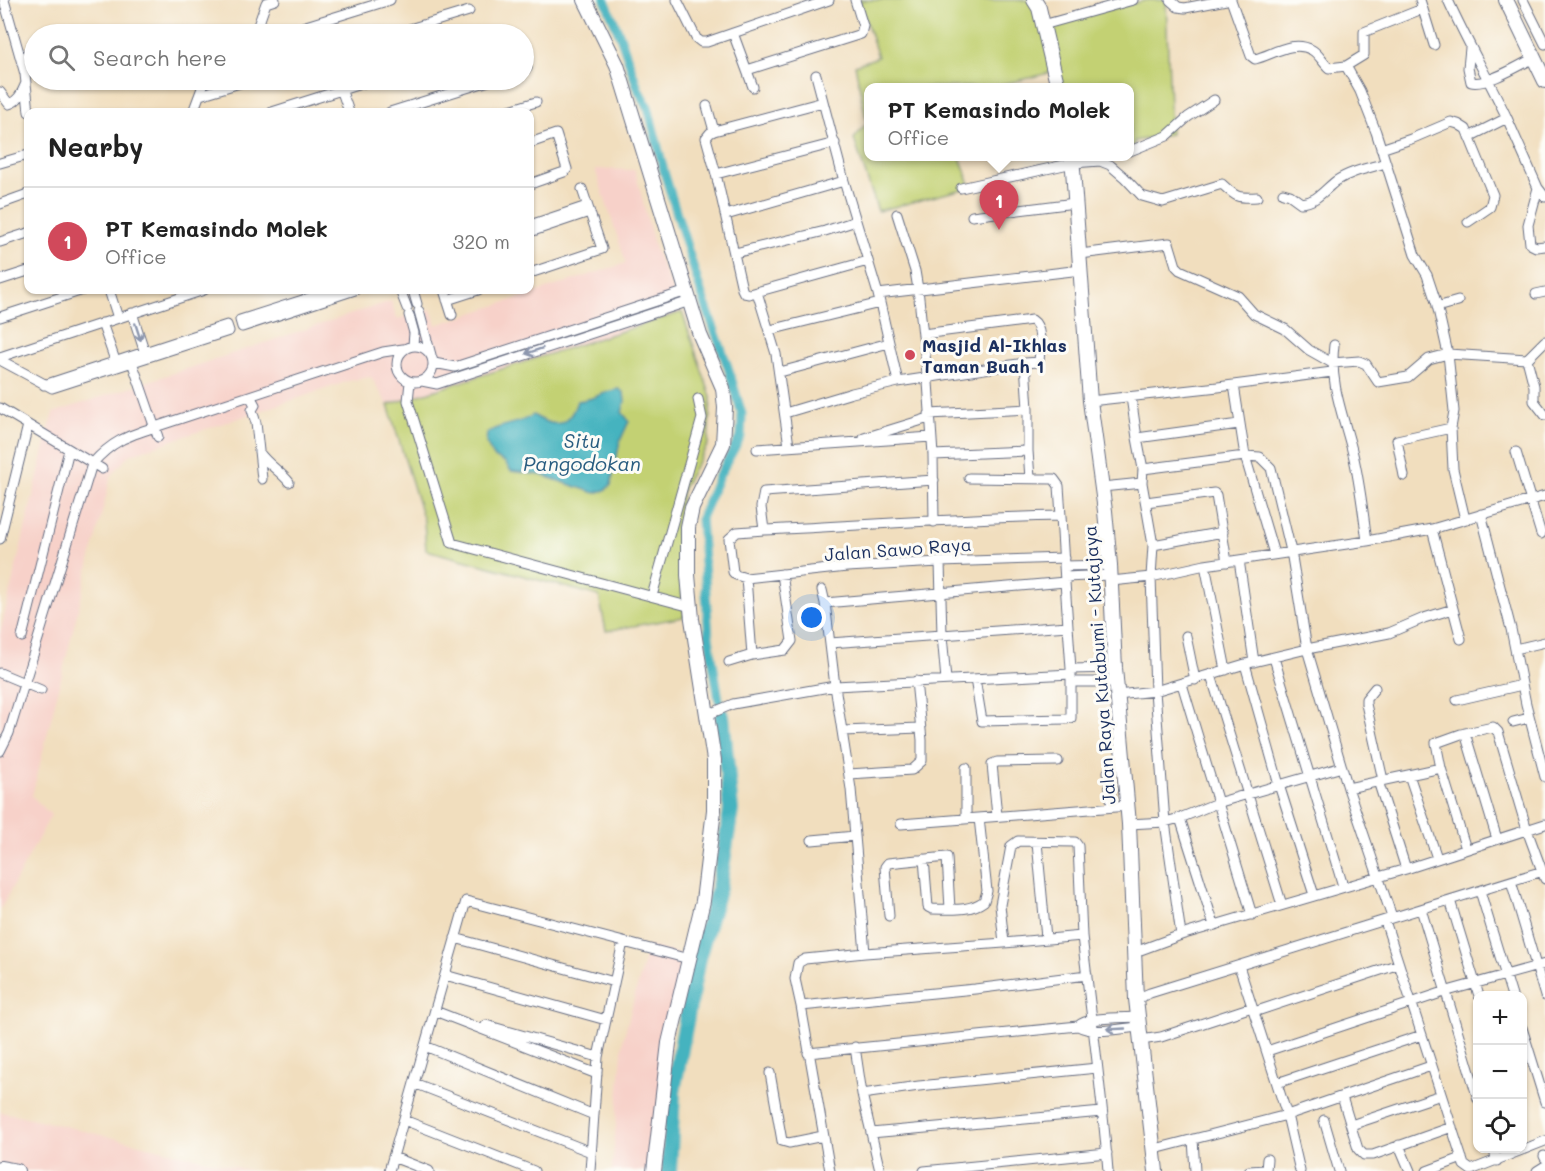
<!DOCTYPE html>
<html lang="en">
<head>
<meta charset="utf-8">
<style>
	body { margin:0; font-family:Mali,sans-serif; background:#f2f2f2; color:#222 }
	.controls { position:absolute; right:18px; bottom:18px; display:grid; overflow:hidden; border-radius:12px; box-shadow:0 2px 4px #0004 }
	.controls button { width:54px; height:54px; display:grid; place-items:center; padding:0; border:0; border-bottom:2px solid #e0e0e0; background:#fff; color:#222; font:30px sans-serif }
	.you { position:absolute; left:812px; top:618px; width:21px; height:21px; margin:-15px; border:4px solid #fff; border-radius:50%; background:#1a73e8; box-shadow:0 0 0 9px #1a73e833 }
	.badge { display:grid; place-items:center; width:39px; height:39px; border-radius:50%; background:#d1495b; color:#fff; font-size:20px; font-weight:700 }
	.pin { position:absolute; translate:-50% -50px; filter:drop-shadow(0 2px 3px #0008) }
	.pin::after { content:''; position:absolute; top:32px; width:21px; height:18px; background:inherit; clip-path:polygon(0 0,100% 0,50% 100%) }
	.popup { position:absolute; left:864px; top:83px; width:270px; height:78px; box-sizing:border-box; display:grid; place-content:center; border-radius:12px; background:#fff; filter:drop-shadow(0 2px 4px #0005); font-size:20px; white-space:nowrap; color:#767676 }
	.popup b { font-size:22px; color:#222 }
	.popup::after { content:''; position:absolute; left:50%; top:100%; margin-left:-12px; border:12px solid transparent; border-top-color:#fff }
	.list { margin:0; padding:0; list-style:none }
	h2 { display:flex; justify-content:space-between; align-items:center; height:78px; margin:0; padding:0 24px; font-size:26px }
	h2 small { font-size:20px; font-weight:400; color:#767676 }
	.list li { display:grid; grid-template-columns:39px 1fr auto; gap:18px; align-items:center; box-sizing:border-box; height:108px; padding:0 24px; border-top:2px solid #e0e0e0 }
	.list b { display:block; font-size:22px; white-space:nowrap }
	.list p { margin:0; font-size:20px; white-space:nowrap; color:#767676 }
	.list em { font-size:20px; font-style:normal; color:#767676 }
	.icon { flex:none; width:33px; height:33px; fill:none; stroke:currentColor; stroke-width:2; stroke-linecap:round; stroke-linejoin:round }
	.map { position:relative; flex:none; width:1545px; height:1171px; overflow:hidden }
	.search { position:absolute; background:#fff; box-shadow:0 2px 4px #0004; left:24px; top:24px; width:510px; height:66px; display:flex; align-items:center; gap:15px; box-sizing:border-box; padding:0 21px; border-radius:33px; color:#767676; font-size:22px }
	.panel { position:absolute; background:#fff; box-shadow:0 2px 4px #0004; left:24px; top:108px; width:510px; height:186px; border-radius:12px }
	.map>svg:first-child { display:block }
</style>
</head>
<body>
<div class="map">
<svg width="1545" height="1171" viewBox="0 0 1545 1171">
	<rect width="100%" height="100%" fill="#fdfcf7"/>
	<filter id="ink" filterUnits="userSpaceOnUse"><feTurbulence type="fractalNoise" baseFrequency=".0167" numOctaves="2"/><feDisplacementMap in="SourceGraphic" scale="12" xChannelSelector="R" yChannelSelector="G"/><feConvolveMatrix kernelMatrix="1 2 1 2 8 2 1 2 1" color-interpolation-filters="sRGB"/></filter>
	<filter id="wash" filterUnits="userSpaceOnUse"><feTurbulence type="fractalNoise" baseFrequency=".008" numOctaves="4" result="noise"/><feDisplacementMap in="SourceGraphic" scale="24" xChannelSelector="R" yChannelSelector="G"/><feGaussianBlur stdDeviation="1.35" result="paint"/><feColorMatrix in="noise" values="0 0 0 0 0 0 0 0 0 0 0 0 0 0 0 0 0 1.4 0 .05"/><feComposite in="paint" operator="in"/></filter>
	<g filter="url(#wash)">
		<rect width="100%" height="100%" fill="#f1debe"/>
		<path fill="#f7d1c9" d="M595,169L635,170L655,249L682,312L388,405L371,377L352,380L129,455L111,476L32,796L51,815L0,910V633L53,413L391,301L397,319L431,309L436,325L626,263Z
			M648,946L684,955L649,1171H612L623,1040Z
			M0,1112L18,1115L252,1171H0Z"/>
		<path fill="#c3d173" stroke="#6f8068" stroke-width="1.5" d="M859,0H1032L1043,25L1147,0H1166L1171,134L1135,141L1130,155V88L1066,87L1053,72L992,87L868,88V156L960,157L971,187L878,211L854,139L867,123L855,65L878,57Z
			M682,312L711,397L708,444L683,488L677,529L684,617L606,631L599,596L426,550L424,521L388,405Z"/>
		<path fill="#44b3bf" stroke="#30718e" stroke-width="1.5" d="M619,389L624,393L625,402L622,412L629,421L620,441L611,485L605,490L595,493L541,475L511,471L505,462L494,457L486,443L487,433C502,423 519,425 533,415C555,429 569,427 577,401C595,400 603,391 619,389Z"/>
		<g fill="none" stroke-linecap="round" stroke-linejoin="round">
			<path stroke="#44b3bf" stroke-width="9" d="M605,0L619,33L639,91L648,107L665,175L701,292L728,367L742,414L741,436L719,476L701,518L709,637L719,700"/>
			<path stroke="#44b3bf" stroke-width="16" d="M669,1171L673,1091L698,958L719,887L731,810L722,716"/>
		</g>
	</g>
	<g filter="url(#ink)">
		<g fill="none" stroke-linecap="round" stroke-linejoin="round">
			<g stroke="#666c80" stroke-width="11">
				<path id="street" d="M4,0L25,74L29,112
					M677,0L696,38L701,42H707L829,0
					M1170,0L1178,7L1185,8L1226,0
					M1231,0L1251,56L1255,59C1272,55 1293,39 1312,50C1319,54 1323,63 1329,68L1346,66
					M1420,0L1434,45
					M1448,0C1466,40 1488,78 1507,118L1469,137
					M1523,0L1545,44
					M1422,9L1364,32V55L1346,66L1360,91L1376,132L1415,255L1427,275L1437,305L1448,354L1454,411L1451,428L1453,469L1465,519
					M1043,25L1133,0
					M733,33L753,87
					M255,34L266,3L275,0
					M280,34L390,0
					M393,34L469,11
					M1470,48L1468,68L1471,82C1486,86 1520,65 1534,58
					M524,69L527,68
					M747,70L861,34L863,26L855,0
					M816,75L844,181L878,294L898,382
					M338,80L349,112
					M0,92L9,104C19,101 22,92 26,83
					M200,95L250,80
					M823,102L714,131L710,133L706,138L716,174L742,289L744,293L749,294L868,261
					M707,106L714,131
					M193,112L205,80
					M272,112L373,80
					M390,112L492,80
					M503,112L536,102
					M1507,118L1538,188L1545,197
					M530,143L556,134L567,169L564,172L530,184
					M1381,149L1411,139L1451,122L1458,124L1466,129L1493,195L1490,207L1468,222
					M1130,151L1167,136L1188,117L1214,100
					M0,163L28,155
					M716,174L835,143
					M961,188L1073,163L1100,161L1110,165L1124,177L1142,196L1163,202L1222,184C1236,197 1236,198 1257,197
					M1538,188L1528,225L1530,244L1536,247L1545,246
					M1283,193L1290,195L1301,203C1317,202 1324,190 1336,181C1351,171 1369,168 1386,163
					M0,204L28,194
					M897,214L915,271L918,289L928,382L933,455L934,522
					M726,215L844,181
					M972,216L1075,203
					M530,225L587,206
					M530,232L589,212
					M0,242L28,233
					M735,253L825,231L856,221
					M1080,254L1169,243L1176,266L1180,270L1238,296L1254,314L1285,329L1309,350L1332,363L1359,361L1366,364L1378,382L1408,377L1429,359L1448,354L1527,359
					M530,273L602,249L582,189
					M0,280L28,271
					M109,290L118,318
					M334,290L240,320L242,327L355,290
					M400,290L407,308
					M413,290L417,304
					M444,290L452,315
					M757,292L776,354L789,446
					M878,294L1081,270
					M1536,294L1545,292
					M447,300L478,290
					M1437,307L1458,301
					M419,311L431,355
					M132,313L146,356
					M409,315L414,333L413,345
					M0,317L83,290
					M102,323L117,366
					M770,330L880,303
					M923,334L1032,320C1043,327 1040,349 1039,362L1025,363L1028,409L929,414
					M1334,345C1329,384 1344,417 1353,454C1360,483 1363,512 1367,541
					M397 364a18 18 0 1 1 36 0a18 18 0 1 1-36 0Z
					M0,357L204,290
					M131,359L158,437
					M1527,359L1534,386V401L1545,415
					M1527,359L1545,341
					M0,360L52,388L229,331L227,325L44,385
					M434,363L455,367L687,291
					M780,372L889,343
					M422,381L437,384L690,301
					M410,382L408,401L452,543L691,607
					M1234,385L1245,456L1274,554
					M250,396L255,405L252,410L256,423L262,479
					M1131,397L1137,438L1143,469L1142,483L1153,545L1151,577L1155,691L1165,822L1181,935
					M1090,401L1218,387L1332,372
					M0,408L102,469
					M785,413L852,393L898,382L1025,363
					M864,438L929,418
					M1137,438L1239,424
					M757,449L931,437
					M1028,451L1030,478
					M259,452C267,464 280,471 289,482
					M1516,452L1541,534
					M933,455L1028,451V409
					M1143,469L1245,456L1260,457L1271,468L1291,551L1307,649L1348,788L1392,917
					M1404,476L1397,440L1451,428
					M969,478L1054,479L1059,486L1061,516
					M1102,487L1142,483
					M1146,502L1214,493L1216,495L1227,562
					M1481,514L1511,629L1515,649
					M1432,529L1461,639
					M764,530L761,507L764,492L934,480
					M0,539L28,425
					M1153,545L1223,532
					M1239,560L1254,662
					M940,562L942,635L946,680
					M1205,565L1226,670
					M1064,566L1110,565
					M1065,577L1110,575
					M1111,581L1151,577L1205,565L1367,541L1432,529L1545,496
					M822,590L825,603
					M652,596L702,418L698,399
					M1068,626L1071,669
					M1186,636L1195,680
					M22,637L69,450
					M1545,642L1515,649L1526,704L1545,777
					M830,643L1068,626L1065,582
					M752,655L785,650L792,641L782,574
					M1274,658L1343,886
					M729,662L752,655L746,578
					M1245,664L1279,785L1314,895
					M0,673L41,690
					M1211,675L1282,905
					M975,679L982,721L1066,719L1071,718V674
					M1071,682H1116
					M1182,684L1252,915
					M1375,688L1366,699V704L1383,780
					M1117,695L1155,691L1245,664L1307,649L1389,633L1424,618L1453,609
					M1457,700L1522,685
					M707,715L733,704L835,686L1071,674V669L1115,668
					M1513,722L1529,718
					M843,731L920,728
					M1465,733L1497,839
					M0,751L9,733L92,464C112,441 127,436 155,427L383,352L403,349
					M966,768V818
					M1441,768L1466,849
					M849,774L912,770L922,761V740L916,681
					M1409,775L1437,858
					M1378,781L1406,869
					M1348,788L1441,768L1436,743L1461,734L1493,727L1498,732L1527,830L1545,879
					M1112,807L1108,772L1111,767L1123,764
					M997,816L992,764L997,762L1058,761
					M1180,818L1214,925
					M901,824L1128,806
					M1129,824L1165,822L1180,818L1217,803L1342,767
					M812,840L855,836
					M1037,842L1046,938
					M924,859L928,907L932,909C951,909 969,912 984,901L987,891L979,818
					M1511,881L1545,996
					M1480,891L1512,996
					M1450,900L1479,996
					M1421,909L1478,1099
					M889,916L885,867L888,863L947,857L950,909
					M1385,921L1464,1165L1471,1170L1545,1141
					M455,938L614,982
					M1004,943L1000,905L1011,846L1018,841L1075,842L1078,846L1082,936
					M1135,952L1181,935L1406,869L1545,824
					M865,953L851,789L835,686L825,603L1065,582L1061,516C962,518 863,525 764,530L737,532L729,539L733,572L736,575L746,578L847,567L940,562L1064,558
					M445,975L606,1020
					M1087,975L975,989L801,1006L795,979L798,963L805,959L865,953L1004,943L1082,936C1091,1014 1102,1092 1108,1171
					M1136,999L1150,993L1543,871
					M801,1006L830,1171
					M435,1011L597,1074
					M1254,1012L1399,964
					M486,1025L598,1057
					M1078,1026C1087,1016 1124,1018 1138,1017
					M1522,1028L1545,1102
					M1141,1040L1161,1037L1252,1007
					M425,1046L594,1115
					M855,1047L862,1094L880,1171
					M1267,1051L1444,992L1545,964
					M808,1053L1078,1026C1094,1035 1122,1028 1139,1027
					M770,1073L782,1141L789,1143L823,1136
					M414,1083L591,1152
					M1277,1083L1422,1035
					M862,1094L919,1086L1097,1068
					M1342,1097L1358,1149L1364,1155H1373L1452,1127
					M404,1120L534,1171
					M1324,1120L1339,1171
					M1351,1125L1441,1095
					M871,1133L1102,1112
					M1193,1139L1195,1171
					M1399,1145L1410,1171
					M1493,1148L1497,1161
					M1155,1149L1287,1115L1239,966
					M1544,1156L1545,1158
					M393,1157L429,1171
					M389,1171L466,901L689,959
					M590,1171L598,1057L623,942
					M924,1171L1107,1153
					M1249,1171L1266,1170L1267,1159
					M1300,1171L1287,1115L1431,1066
					M1427,1171L1462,1158
					M1537,1171L1545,1166"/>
			</g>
			<g stroke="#666c80" stroke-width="16">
				<path id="secondary" d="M585,0L617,65L700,335L723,388L725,408L723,444L692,508L688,527V575L692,619L714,760V810L703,901L669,1043L654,1171
					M1034,0L1039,8L1058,88
					M1506,0L1545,81
					M1072,156L1090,401L1105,511L1110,565L1115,668L1129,824L1136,999L1156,1171
					M0,1168L17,1171"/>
			</g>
			<use href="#street" stroke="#fff" stroke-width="9"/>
			<use href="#secondary" stroke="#fff" stroke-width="14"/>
		</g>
		<defs><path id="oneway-shaft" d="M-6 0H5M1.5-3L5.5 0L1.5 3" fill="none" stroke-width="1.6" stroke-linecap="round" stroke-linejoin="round" transform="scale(1.5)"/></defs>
		<g stroke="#8d97ae">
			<use href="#oneway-shaft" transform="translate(138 332) rotate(72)"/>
			<use href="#oneway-shaft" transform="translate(534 351) rotate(161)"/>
			<use href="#oneway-shaft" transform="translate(1116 1029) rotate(177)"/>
		</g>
	</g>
	<circle fill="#d1495b" stroke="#fdfcf7" stroke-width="2" cx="910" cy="355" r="6"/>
	<g text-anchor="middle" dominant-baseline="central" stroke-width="6" stroke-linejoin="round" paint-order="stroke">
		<g font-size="18" font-weight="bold" fill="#1b2f5e" stroke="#fdfcf7" text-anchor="start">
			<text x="922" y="345">Masjid Al-Ikhlas<tspan x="922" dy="21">Taman Buah 1</tspan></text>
		</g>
		<g font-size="18" fill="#1b2f5e" stroke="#fdfcf7">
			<text transform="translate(898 549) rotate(-4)">Jalan Sawo Raya</text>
			<text transform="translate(1099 665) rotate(-94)">Jalan Raya Kutabumi - Kutajaya</text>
		</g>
		<g font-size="20" font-style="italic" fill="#295d80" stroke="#fdfcf7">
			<text x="582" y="440">Situ<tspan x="582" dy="23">Pangodokan</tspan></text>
		</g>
	</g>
</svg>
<div class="controls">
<button>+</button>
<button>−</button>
<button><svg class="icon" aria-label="locate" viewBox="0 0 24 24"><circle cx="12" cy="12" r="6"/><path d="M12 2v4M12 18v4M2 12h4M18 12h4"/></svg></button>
</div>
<div class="you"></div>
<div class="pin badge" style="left:999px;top:230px">1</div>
<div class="popup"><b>PT Kemasindo Molek</b>Office</div>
<div class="search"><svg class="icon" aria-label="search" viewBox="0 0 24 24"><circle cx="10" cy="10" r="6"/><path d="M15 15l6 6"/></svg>Search here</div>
<section class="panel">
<h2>Nearby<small></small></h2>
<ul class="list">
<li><span class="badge">1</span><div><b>PT Kemasindo Molek</b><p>Office</p></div><em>320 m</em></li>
</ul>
</section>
</div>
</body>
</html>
